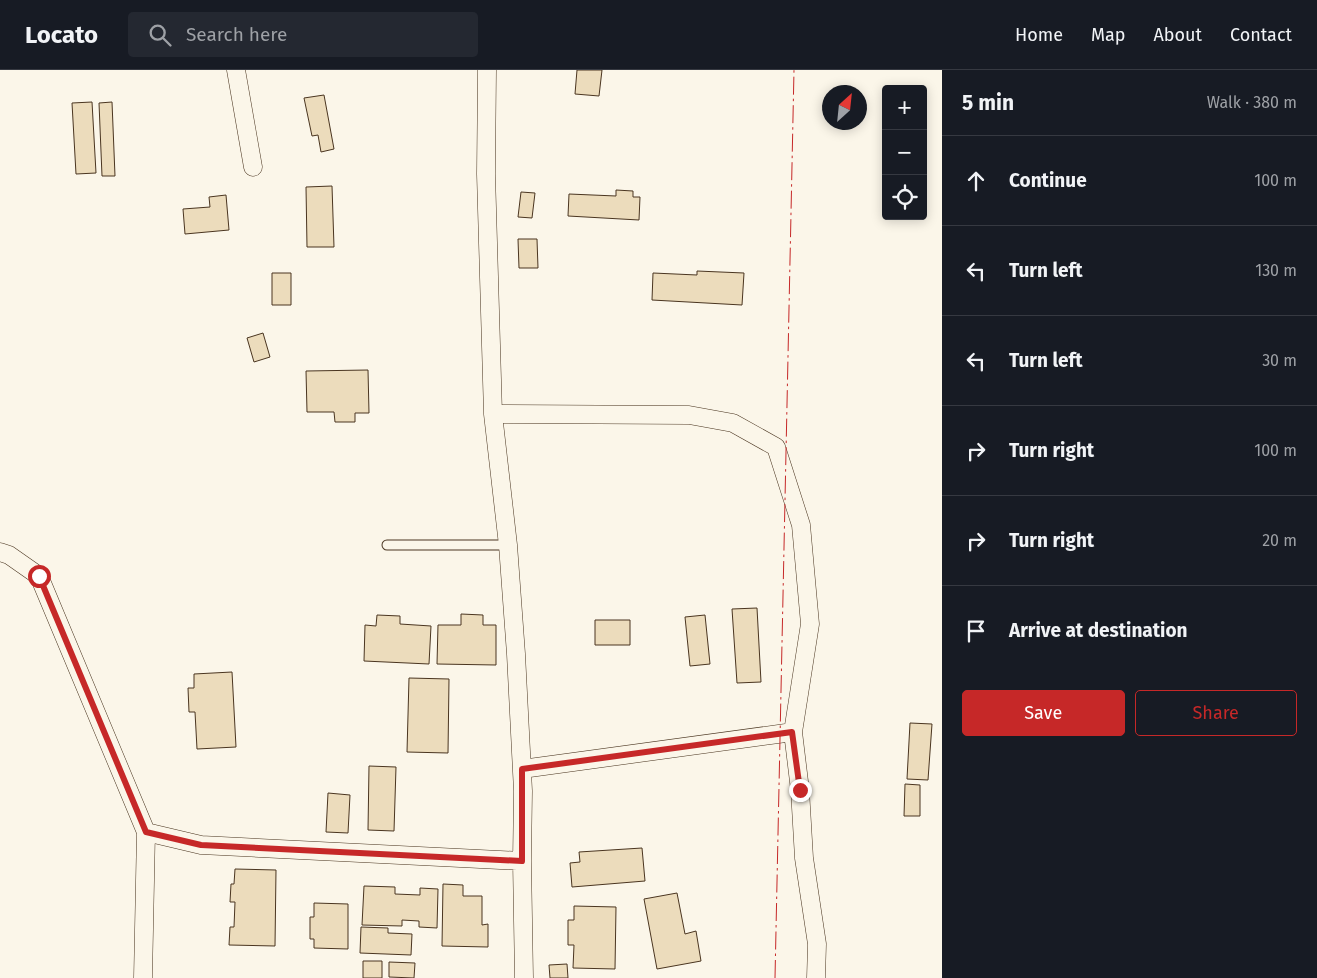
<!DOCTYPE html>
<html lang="en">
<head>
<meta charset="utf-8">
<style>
	body { margin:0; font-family:"Fira Sans",sans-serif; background:#242831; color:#f1f3f6 }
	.controls { position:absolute; right:15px; top:15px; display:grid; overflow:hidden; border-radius:5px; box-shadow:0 2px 12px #0003 }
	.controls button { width:45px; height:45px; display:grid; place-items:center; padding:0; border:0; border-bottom:1px solid #363941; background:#171b24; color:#f1f3f6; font:25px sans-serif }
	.compass { position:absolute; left:822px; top:15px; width:45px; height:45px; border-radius:50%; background:#171b24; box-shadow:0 2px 12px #0003; rotate:27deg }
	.stop { position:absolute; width:15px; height:15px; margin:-11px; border:4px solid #c62828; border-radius:50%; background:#fff }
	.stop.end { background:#c62828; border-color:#fff; box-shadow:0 1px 5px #0008 }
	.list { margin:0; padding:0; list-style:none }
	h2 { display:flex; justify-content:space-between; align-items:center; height:65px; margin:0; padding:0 20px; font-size:21px }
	h2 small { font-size:16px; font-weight:400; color:#9ea1a6 }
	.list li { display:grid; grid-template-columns:32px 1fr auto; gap:15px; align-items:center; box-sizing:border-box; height:90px; padding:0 20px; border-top:1px solid #363941 }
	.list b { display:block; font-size:19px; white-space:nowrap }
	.list em { font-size:16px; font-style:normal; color:#9ea1a6 }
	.actions { display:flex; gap:10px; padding:15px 20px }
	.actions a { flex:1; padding:11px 0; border:1px solid #c62828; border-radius:5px; text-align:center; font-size:18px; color:#c62828 }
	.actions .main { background:#c62828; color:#fff }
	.icon { flex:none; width:28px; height:28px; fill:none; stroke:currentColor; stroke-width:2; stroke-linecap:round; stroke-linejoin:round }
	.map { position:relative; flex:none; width:942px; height:908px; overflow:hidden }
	header { display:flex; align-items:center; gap:30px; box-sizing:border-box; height:70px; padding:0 25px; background:#171b24; border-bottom:1px solid #363941 }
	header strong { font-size:24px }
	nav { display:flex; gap:28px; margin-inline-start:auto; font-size:18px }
	.search { width:350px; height:45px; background:#242831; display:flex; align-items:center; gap:12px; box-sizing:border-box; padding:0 18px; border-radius:5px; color:#9ea1a6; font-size:19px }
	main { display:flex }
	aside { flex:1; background:#171b24 }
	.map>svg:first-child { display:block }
</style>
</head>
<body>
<header>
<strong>Locato</strong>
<div class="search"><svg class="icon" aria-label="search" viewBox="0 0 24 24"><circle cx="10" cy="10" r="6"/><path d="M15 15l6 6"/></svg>Search here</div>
<nav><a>Home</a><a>Map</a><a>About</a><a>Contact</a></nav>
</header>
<main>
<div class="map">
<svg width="942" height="908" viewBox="0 0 942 908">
	<rect width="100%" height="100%" fill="#fbf6e9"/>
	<path fill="#ecdcbc" stroke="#4a3520" d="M577,0H602L599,26L575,24Z
		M324,25L334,79L321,82L318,65L312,66L304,28Z
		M92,32L96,103L76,104L72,33Z
		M112,32L115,106H102L99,33Z
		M332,116L334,177H307L306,117Z
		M616,120L633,121V127H640L639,150L568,146L569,124L616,126Z
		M521,122L535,123L532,148L518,147Z
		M226,125L229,160L185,164L183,139L210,137L209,127Z
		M518,169H537L538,198H519Z
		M697,201L744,203L742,235L652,230L653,203L697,205Z
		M272,203H291V235H272Z
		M263,263L270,287L254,292L247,268Z
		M368,300L369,343H355V352H335L334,342H307L306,301Z
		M757,538L761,612L737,613L732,539Z
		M461,544L483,545V555H496V595L437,594L438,555H461Z
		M377,545L400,546V554L431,556L429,594L364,591L365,555L376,556Z
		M705,545L710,594L690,596L685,547Z
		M595,550H630V575H595Z
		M232,602L236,677L197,679L195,642H189L188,618H194V604Z
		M409,608L449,609L448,683L407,682Z
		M910,653L932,654L928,710L907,709Z
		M369,696L396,697L394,761L368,760Z
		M905,714L920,715V746H904Z
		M328,723L350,725L348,763L326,762Z
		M642,778L645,811L572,817L570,793L580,792L579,782Z
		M235,799L276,800L275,876L229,875L230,857H234L235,832H230L231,814H234Z
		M443,814L463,815V826H482V855L488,854V877L442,876Z
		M364,816L395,817V824L420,825V818L438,819L437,858L419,857V851L402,850V856L362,855Z
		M677,823L685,864L696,861L701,891L657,899L644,829Z
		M314,833L348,834V879L314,878V869H310V847H314Z
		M574,836L616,837L615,899L573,898L574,875H568V850H574Z
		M361,857L388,858V863L412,864L411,885L360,883Z
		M363,891H382V908H363Z
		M389,892L415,893L414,908L389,907Z
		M567,894L568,908H550L549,895Z"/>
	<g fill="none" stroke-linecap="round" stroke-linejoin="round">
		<g stroke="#4a3520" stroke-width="11">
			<path id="lane" d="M387,475H508"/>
		</g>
		<g stroke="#4a3520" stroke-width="19">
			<path id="street" d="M236,0L253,97
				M487,0L486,104L493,344L508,475L516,584L523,721L522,791L524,908
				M493,344L689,345L733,353L776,377L801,455L810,554L793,662L522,699
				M0,482L9,485L39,506L146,762L201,775L522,791
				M793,662L800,720L804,788L817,874L816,908
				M143,908L146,762"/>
		</g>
		<use href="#lane" stroke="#fbf6e9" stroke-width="9"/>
		<use href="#street" stroke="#fbf6e9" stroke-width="18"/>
		<path stroke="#c62828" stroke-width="1" stroke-dasharray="18 4 2.5 4" stroke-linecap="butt" d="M775,908L794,0"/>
	</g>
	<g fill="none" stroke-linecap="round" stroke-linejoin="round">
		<path stroke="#c62828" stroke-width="6" d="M39,506L146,762L201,775L522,791V699L792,662L800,720"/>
	</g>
</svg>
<div class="controls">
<button>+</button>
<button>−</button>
<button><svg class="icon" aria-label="locate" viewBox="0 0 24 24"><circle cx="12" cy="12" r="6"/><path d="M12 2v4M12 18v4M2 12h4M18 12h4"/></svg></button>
</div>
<svg class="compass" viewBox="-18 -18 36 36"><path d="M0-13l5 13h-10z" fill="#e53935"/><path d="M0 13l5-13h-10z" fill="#9ea1a6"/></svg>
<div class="stop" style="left:39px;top:506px"></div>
<div class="stop end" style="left:800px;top:720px"></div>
</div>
<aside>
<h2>5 min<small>Walk · 380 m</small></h2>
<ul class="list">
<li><svg class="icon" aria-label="ahead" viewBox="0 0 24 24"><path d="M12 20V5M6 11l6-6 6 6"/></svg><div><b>Continue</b></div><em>100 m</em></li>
<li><svg class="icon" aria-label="left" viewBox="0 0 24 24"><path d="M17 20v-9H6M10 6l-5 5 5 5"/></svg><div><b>Turn left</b></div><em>130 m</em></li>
<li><svg class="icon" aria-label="left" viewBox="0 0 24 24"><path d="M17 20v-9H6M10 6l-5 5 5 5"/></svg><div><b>Turn left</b></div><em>30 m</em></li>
<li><svg class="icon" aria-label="right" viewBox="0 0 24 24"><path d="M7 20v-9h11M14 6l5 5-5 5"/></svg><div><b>Turn right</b></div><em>100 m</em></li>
<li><svg class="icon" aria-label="right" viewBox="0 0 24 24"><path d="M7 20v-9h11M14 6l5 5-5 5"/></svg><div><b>Turn right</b></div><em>20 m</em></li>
<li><svg class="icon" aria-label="arrive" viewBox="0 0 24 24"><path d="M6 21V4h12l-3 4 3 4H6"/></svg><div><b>Arrive at destination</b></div></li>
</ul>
<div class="actions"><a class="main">Save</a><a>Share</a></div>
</aside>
</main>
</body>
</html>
